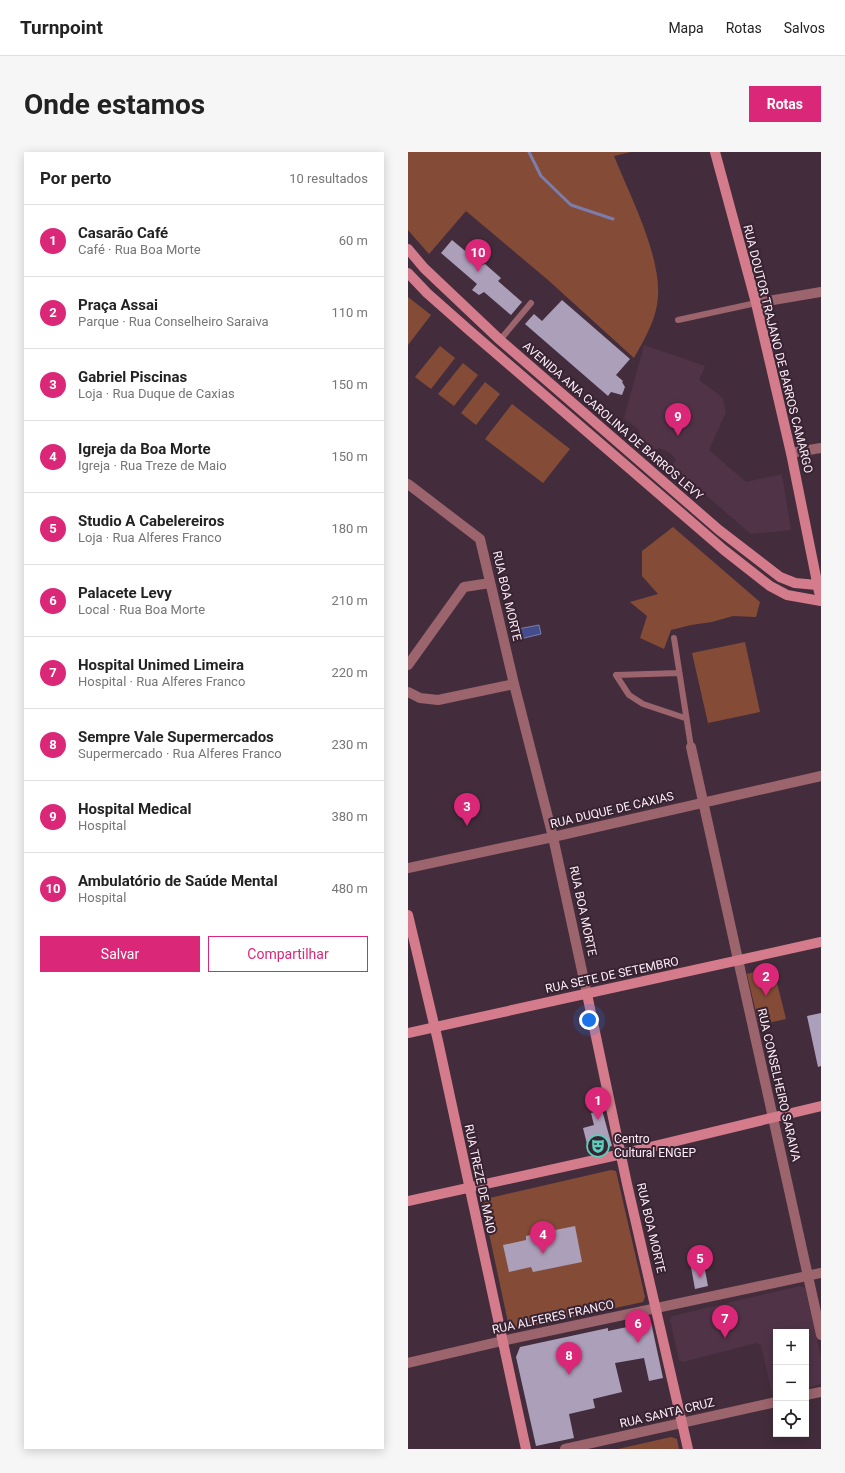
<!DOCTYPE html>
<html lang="pt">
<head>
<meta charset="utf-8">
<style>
	body { margin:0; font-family:Roboto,sans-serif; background:#f6f6f6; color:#222 }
	.controls { position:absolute; right:12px; bottom:12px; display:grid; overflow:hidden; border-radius:0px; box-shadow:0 2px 10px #0003 }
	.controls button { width:36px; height:36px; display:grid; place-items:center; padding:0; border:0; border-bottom:1px solid #e0e0e0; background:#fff; color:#222; font:20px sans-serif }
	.you { position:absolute; left:181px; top:868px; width:14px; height:14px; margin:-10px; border:3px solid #fff; border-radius:50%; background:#1a73e8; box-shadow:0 0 0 6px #1a73e833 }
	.badge { display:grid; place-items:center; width:26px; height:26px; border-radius:50%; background:#db2777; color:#fff; font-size:13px; font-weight:700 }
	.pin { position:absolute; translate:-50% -33px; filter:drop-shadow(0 1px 2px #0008) }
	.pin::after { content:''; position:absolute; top:21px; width:14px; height:12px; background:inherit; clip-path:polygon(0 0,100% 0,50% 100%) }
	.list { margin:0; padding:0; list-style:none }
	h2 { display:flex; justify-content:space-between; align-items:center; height:52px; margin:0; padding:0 16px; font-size:17px }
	h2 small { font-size:13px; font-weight:400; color:#767676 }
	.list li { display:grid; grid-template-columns:26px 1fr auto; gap:12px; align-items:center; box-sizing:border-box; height:72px; padding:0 16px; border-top:1px solid #e0e0e0 }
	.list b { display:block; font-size:15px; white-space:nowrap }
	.list p { margin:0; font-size:13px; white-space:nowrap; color:#767676 }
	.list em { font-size:13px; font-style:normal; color:#767676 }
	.actions { display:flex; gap:8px; padding:12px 16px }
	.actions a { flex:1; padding:9px 0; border:1px solid #db2777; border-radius:0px; text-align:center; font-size:14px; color:#db2777 }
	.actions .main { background:#db2777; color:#fff }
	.icon { flex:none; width:22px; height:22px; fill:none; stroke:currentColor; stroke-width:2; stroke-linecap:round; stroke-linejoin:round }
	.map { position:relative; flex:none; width:413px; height:1297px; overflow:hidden; border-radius:0px }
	header { display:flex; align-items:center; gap:24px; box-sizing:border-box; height:56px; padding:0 20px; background:#fff; border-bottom:1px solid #e0e0e0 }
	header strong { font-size:19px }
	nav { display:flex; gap:22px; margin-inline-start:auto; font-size:14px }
	.intro { display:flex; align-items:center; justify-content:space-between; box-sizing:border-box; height:96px; padding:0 24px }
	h1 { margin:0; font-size:28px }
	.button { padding:10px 18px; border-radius:0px; background:#db2777; color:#fff; font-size:14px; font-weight:700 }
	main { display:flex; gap:24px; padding:0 24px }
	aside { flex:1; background:#fff; border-radius:0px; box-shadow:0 2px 10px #0003 }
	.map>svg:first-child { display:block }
</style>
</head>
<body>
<header>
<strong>Turnpoint</strong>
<nav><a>Mapa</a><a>Rotas</a><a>Salvos</a></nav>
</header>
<div class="intro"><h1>Onde estamos</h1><a class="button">Rotas</a></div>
<main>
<aside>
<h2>Por perto<small>10 resultados</small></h2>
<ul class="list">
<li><span class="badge">1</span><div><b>Casarão Café</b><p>Café · Rua Boa Morte</p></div><em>60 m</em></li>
<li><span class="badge">2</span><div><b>Praça Assai</b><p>Parque · Rua Conselheiro Saraiva</p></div><em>110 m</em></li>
<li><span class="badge">3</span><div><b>Gabriel Piscinas</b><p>Loja · Rua Duque de Caxias</p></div><em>150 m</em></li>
<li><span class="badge">4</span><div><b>Igreja da Boa Morte</b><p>Igreja · Rua Treze de Maio</p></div><em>150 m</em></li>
<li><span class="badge">5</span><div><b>Studio A Cabelereiros</b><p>Loja · Rua Alferes Franco</p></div><em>180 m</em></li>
<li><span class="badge">6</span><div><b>Palacete Levy</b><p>Local · Rua Boa Morte</p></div><em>210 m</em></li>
<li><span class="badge">7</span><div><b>Hospital Unimed Limeira</b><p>Hospital · Rua Alferes Franco</p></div><em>220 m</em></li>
<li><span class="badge">8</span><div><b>Sempre Vale Supermercados</b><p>Supermercado · Rua Alferes Franco</p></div><em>230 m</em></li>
<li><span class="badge">9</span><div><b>Hospital Medical</b><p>Hospital</p></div><em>380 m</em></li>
<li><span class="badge">10</span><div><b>Ambulatório de Saúde Mental</b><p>Hospital</p></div><em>480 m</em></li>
</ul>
<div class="actions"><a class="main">Salvar</a><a>Compartilhar</a></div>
</aside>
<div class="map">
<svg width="413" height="1297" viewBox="0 0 413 1297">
	<rect width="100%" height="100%" fill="#432d3c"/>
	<path fill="#503347" d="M236,193L297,214L291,228L315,246L318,260L301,298L338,330L374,322L383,378L343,382L264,314L268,308L263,302L252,296L244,298L236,295L233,290L231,278L216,266Z
		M392,1134L397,1136L413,1205V1232L398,1236V1180H368V1244L364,1242L353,1193L348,1191L275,1210L271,1208L262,1168L264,1164Z"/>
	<path fill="#844c37" d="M0,0H223L206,4C222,44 257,110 249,153C246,171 235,190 226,206L140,128L58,59L21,102L0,78Z
		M0,145L23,163L0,193Z
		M32,194L47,206L23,237L7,225Z
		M55,211L70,223L46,254L30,242Z
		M77,230L92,242L68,273L53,261Z
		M104,252L162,297L135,331L77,287Z
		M265,375L352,450L348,465L325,464L304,470L283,473L263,478L256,497L232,486L239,464L222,450L250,442L234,424V399Z
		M337,490L352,560L300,571L284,501Z
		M365,815L378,867L351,873L339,822Z
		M203,1018L208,1019L237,1145L235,1150L105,1178L101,1175L75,1053L77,1047Z
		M263,1285L269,1287L271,1297H210Z"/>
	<path fill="#434c8c" stroke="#7b7dac" d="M131,473L133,482L112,487L110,477Z"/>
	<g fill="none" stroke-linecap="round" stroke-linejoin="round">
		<path stroke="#7b7dac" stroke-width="3" d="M121,0L133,24L163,53L205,67"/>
	</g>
	<path fill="#ac9fba" d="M44,88L74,113L77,112L93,126L90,129L114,150L103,163L76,140L71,143L64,138L69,132L33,101Z
		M154,148L222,207L208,223L215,229L214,230L217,235L214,243L203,240L200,244L117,172L126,162L134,169Z
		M413,861V914L410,915L399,864Z
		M194,958L204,994L181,1000L175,976L186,973L183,961Z
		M167,1074L174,1110L125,1120L123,1115L101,1120L95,1093L118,1088V1084Z
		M290,1102L294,1118H297L300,1134L287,1137L281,1104Z
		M243,1170L255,1226L241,1229L236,1206L207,1211L214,1240L185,1247L187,1256L161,1262L166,1286L128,1294L108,1205L112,1195L200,1176V1179Z"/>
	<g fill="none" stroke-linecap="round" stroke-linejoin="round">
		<path stroke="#9c646d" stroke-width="6" d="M270,168L348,151
			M92,188L123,151
			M266,486L283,595
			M208,523L221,543L235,552L277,566
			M208,523L271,521"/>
		<path stroke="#9c646d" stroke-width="10" d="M348,151L413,140
			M383,301L413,296
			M0,332L72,387L106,532L145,685L179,842
			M0,513L56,435L82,431
			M0,540L12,546L30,548L106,532
			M283,595L413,1183
			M0,716L145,685L413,624
			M0,1211L94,1189L413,1121
			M398,1243L413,1240
			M157,1297L368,1250"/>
		<path stroke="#d57c8c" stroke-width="10" d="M307,0L348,151L383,301L411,440
			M0,97L16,116L92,188L311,378L372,425L387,431L409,433
			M0,121L19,141L62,179L316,398L362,434L379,443L413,449
			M0,763L30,889L118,1297
			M179,842L219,1032L280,1297
			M0,881L413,790
			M0,1049L214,1002L413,954"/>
	</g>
	<defs>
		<g id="theatre-ring" transform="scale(1.15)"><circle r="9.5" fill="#382332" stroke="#5bcebb" stroke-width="1.5"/><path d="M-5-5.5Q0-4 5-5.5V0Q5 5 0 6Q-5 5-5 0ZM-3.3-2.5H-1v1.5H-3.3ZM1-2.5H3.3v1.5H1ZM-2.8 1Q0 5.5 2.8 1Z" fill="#5bcebb"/></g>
	</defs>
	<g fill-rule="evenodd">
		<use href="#theatre-ring" x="190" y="994"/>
	</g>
	<g text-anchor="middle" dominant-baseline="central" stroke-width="4" stroke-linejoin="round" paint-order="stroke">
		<g font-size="12" fill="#fdeef8" stroke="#382332">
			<text transform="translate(370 197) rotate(76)">RUA DOUTOR TRAJANO DE BARROS CAMARGO</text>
			<text transform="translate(205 269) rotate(41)">AVENIDA ANA CAROLINA DE BARROS LEVY</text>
			<text transform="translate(99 444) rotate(77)">RUA BOA MORTE</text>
			<text transform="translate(204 658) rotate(-13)">RUA DUQUE DE CAXIAS</text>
			<text transform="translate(175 759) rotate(78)">RUA BOA MORTE</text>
			<text transform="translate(204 823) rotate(-12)">RUA SETE DE SETEMBRO</text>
			<text transform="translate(371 933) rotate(77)">RUA CONSELHEIRO SARAIVA</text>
			<text transform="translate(72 1027) rotate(78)">RUA TREZE DE MAIO</text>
			<text transform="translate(243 1076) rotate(77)">RUA BOA MORTE</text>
			<text transform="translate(145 1165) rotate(-12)">RUA ALFERES FRANCO</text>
			<text transform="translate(259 1261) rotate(-13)">RUA SANTA CRUZ</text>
		</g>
		<g font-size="12" fill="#fdeef8" stroke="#382332" text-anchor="start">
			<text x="206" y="987">Centro<tspan x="206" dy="14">Cultural ENGEP</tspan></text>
		</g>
	</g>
</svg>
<div class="controls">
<button>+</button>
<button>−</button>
<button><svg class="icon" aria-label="locate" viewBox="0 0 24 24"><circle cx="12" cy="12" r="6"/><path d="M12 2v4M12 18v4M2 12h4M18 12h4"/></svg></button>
</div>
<div class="you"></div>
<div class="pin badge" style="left:190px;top:968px">1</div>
<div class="pin badge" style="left:358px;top:844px">2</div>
<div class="pin badge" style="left:59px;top:674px">3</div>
<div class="pin badge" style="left:135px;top:1102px">4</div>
<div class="pin badge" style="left:292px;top:1126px">5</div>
<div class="pin badge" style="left:230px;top:1191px">6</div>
<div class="pin badge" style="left:317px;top:1186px">7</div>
<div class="pin badge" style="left:161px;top:1223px">8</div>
<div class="pin badge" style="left:270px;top:284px">9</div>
<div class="pin badge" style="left:70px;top:120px">10</div>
</div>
</main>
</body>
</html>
